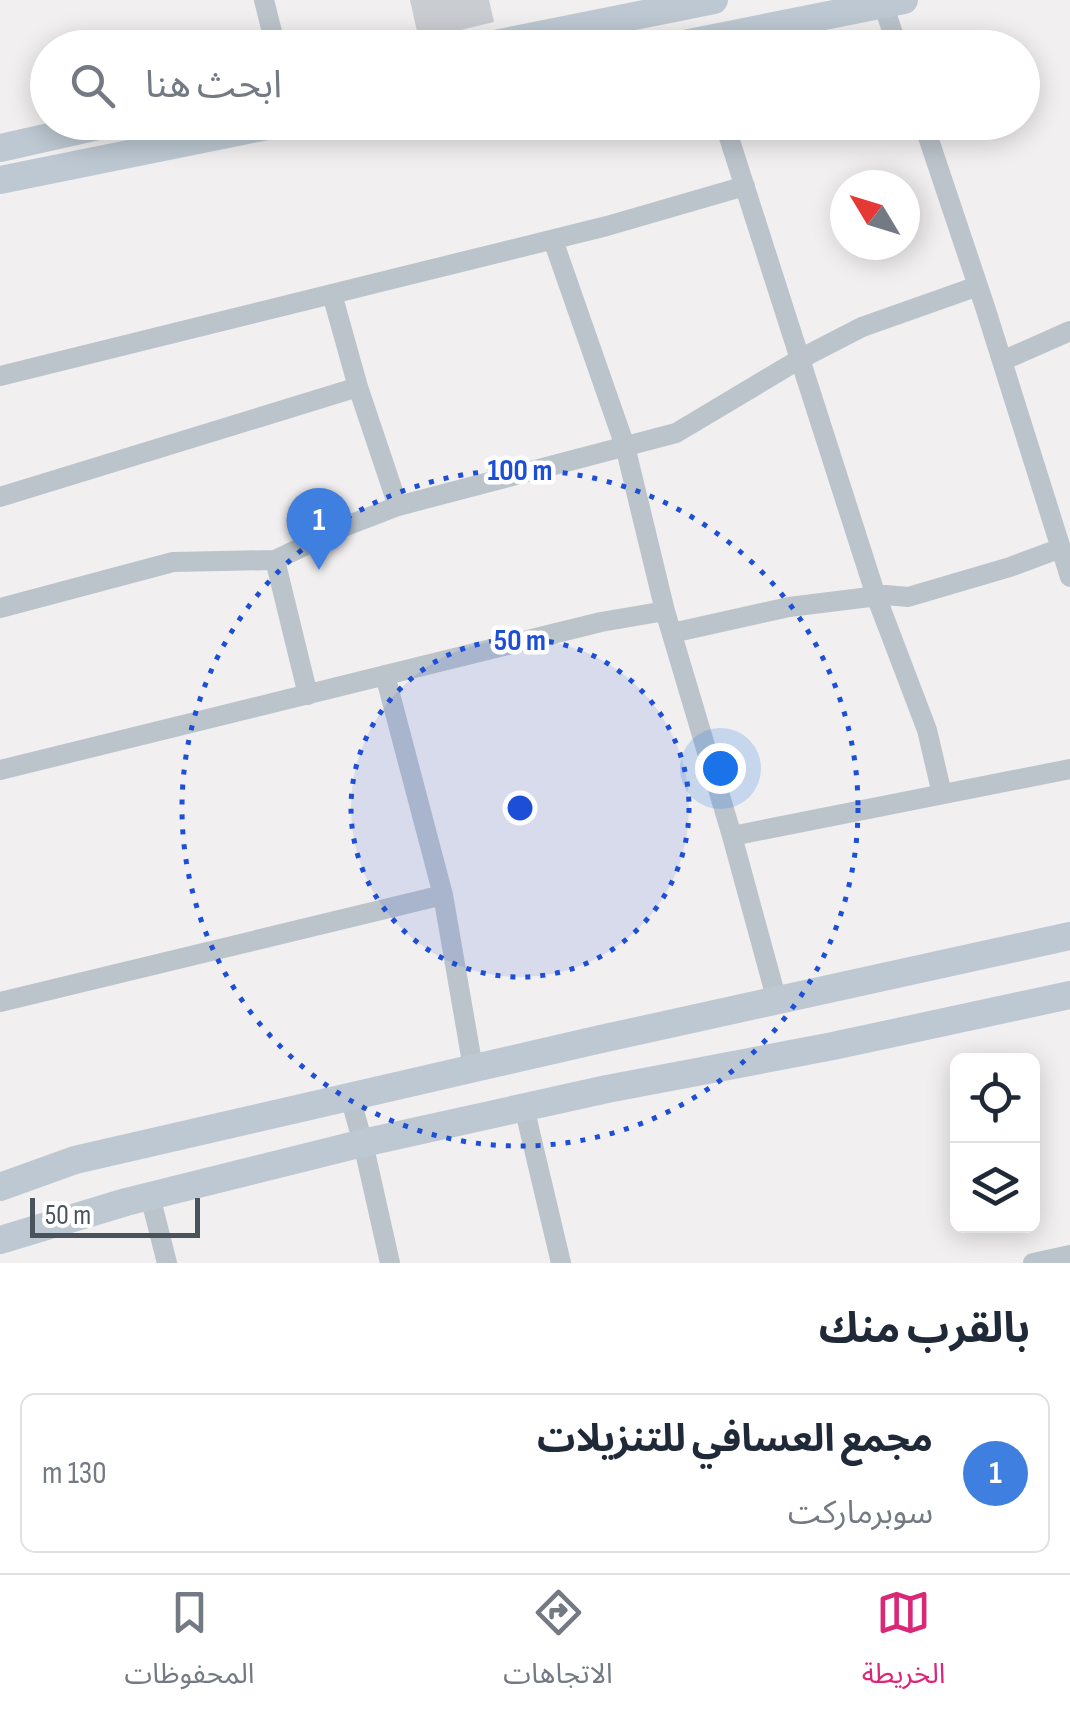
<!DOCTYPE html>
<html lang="ar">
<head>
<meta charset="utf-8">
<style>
	body { margin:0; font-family:"Sofia Sans Condensed","Noto Sans Arabic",sans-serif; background:#f6f6f7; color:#1f2937; direction:rtl }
	.controls { position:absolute; right:30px; bottom:30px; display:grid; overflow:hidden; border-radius:15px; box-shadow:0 5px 25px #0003 }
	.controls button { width:90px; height:90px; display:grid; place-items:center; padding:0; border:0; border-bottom:2px solid #e0e1e3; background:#fff; color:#1f2937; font:50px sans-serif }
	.compass { position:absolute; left:830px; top:170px; width:90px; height:90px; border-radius:50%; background:#fff; box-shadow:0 5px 25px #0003; rotate:308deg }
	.scale { position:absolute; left:30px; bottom:25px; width:170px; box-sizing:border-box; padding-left:10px; border:5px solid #48535b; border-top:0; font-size:28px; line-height:35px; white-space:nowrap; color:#48535b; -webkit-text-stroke:8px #fff; paint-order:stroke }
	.you { position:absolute; left:720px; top:768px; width:35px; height:35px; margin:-25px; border:8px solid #fff; border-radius:50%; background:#1a73e8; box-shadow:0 0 0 15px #1a73e833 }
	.badge { display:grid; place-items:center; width:65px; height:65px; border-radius:50%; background:#db2777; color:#fff; font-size:32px; font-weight:700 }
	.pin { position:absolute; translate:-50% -82px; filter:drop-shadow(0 2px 5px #0008) }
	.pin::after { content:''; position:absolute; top:52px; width:35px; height:30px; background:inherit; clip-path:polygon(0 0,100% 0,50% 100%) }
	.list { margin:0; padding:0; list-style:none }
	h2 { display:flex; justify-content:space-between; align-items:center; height:130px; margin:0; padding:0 40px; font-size:42px }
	h2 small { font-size:32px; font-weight:400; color:#747a83 }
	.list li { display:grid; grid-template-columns:65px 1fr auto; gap:30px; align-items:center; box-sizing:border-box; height:160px; margin:0 20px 20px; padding:0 20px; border:2px solid #e0e1e3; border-radius:15px }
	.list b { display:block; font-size:38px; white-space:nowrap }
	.list p { margin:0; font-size:32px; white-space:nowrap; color:#747a83 }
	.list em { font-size:32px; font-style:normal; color:#747a83 }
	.icon { flex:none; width:55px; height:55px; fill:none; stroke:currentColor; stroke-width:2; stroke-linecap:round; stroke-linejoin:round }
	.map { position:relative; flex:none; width:1070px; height:1263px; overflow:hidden; direction:ltr }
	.search { position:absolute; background:#fff; box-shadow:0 5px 25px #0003; left:30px; right:30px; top:30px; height:110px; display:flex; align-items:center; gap:25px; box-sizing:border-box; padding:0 35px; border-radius:55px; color:#747a83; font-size:38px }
	.sheet { height:310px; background:#fff }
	nav { display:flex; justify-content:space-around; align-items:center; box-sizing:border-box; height:140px; border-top:2px solid #e0e1e3; background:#fff; font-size:28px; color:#747a83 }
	nav a { display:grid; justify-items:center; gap:5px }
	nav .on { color:#db2777 }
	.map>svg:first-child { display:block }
</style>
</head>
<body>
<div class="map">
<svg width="1070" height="1263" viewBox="0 0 1070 1263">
	<rect width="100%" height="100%" fill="#f1efef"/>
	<path fill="#c9ccd1" d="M410,0H489L494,22L419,40Z"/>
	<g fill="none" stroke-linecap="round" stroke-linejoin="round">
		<path stroke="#bbc4cb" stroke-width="20" d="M264,0L276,48
			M883,4L898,48
			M724,122L876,596L927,730L942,794
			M923,122L985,307L1070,577
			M553,240L625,446L665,611L732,836L777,1001
			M332,294L358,387L398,506
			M1002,361L1070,331
			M0,376L607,226L745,186
			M0,497L358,387
			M275,560L308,695
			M0,608L173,562L275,560L346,526L398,506L676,433L800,359L862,327L978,286
			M672,633L789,607L886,595L908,597L1010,567L1061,548
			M385,675L443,895L473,1068
			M0,770L601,622L665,611
			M732,836L1070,769
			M0,1002L443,895
			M350,1097L363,1143L390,1263
			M524,1107L561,1263
			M150,1196L167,1263
			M1033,1263L1070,1255"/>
		<path stroke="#bdc8d2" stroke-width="28" d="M475,48L714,0
			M664,48L904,0
			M0,148L116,122
			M0,180L287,122
			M0,1187L75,1160L601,1039L1070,936
			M0,1240L126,1202L363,1143L607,1089L833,1046L1070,995"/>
	</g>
	<circle cx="520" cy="808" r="169" fill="#1d4ed8" fill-opacity=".12"/>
	<g fill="none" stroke="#1d4ed8" stroke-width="5" stroke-dasharray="5 10">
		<circle cx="520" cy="808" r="169"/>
		<circle cx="520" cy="808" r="338"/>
	</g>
	<circle cx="520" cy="808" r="15" fill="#1d4ed8" stroke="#fff" stroke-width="5"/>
	<g font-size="30" text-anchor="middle" font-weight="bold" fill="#1d4ed8" stroke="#fff" stroke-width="9" stroke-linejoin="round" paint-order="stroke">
		<text x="520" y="480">100 m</text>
		<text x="520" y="650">50 m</text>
	</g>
</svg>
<div class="controls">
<button><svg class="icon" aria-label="locate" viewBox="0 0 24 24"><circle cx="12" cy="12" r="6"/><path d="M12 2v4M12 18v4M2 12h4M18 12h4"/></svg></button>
<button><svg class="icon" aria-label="layers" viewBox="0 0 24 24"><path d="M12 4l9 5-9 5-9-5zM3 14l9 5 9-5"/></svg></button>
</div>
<svg class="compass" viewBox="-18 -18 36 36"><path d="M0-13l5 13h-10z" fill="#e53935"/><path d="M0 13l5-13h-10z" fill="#747a83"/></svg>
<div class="scale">50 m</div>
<div class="you"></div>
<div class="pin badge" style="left:319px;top:570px;background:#3f7fe0">1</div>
<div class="search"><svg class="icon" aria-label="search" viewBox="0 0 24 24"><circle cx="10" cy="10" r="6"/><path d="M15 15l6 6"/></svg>ابحث هنا</div>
</div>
<section class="sheet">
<h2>بالقرب منك<small></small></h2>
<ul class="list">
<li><span class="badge" style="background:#3f7fe0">1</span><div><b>مجمع العسافي للتنزيلات</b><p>سوبرماركت</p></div><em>130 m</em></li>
</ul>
</section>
<nav>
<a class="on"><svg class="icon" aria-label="map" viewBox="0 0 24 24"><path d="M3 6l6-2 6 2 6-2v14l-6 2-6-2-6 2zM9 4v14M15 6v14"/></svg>الخريطة</a>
<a><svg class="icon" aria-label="directions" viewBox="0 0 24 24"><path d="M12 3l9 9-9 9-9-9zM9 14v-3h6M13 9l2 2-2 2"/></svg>الاتجاهات</a>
<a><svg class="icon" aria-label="saved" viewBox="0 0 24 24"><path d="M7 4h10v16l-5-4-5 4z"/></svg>المحفوظات</a>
</nav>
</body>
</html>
